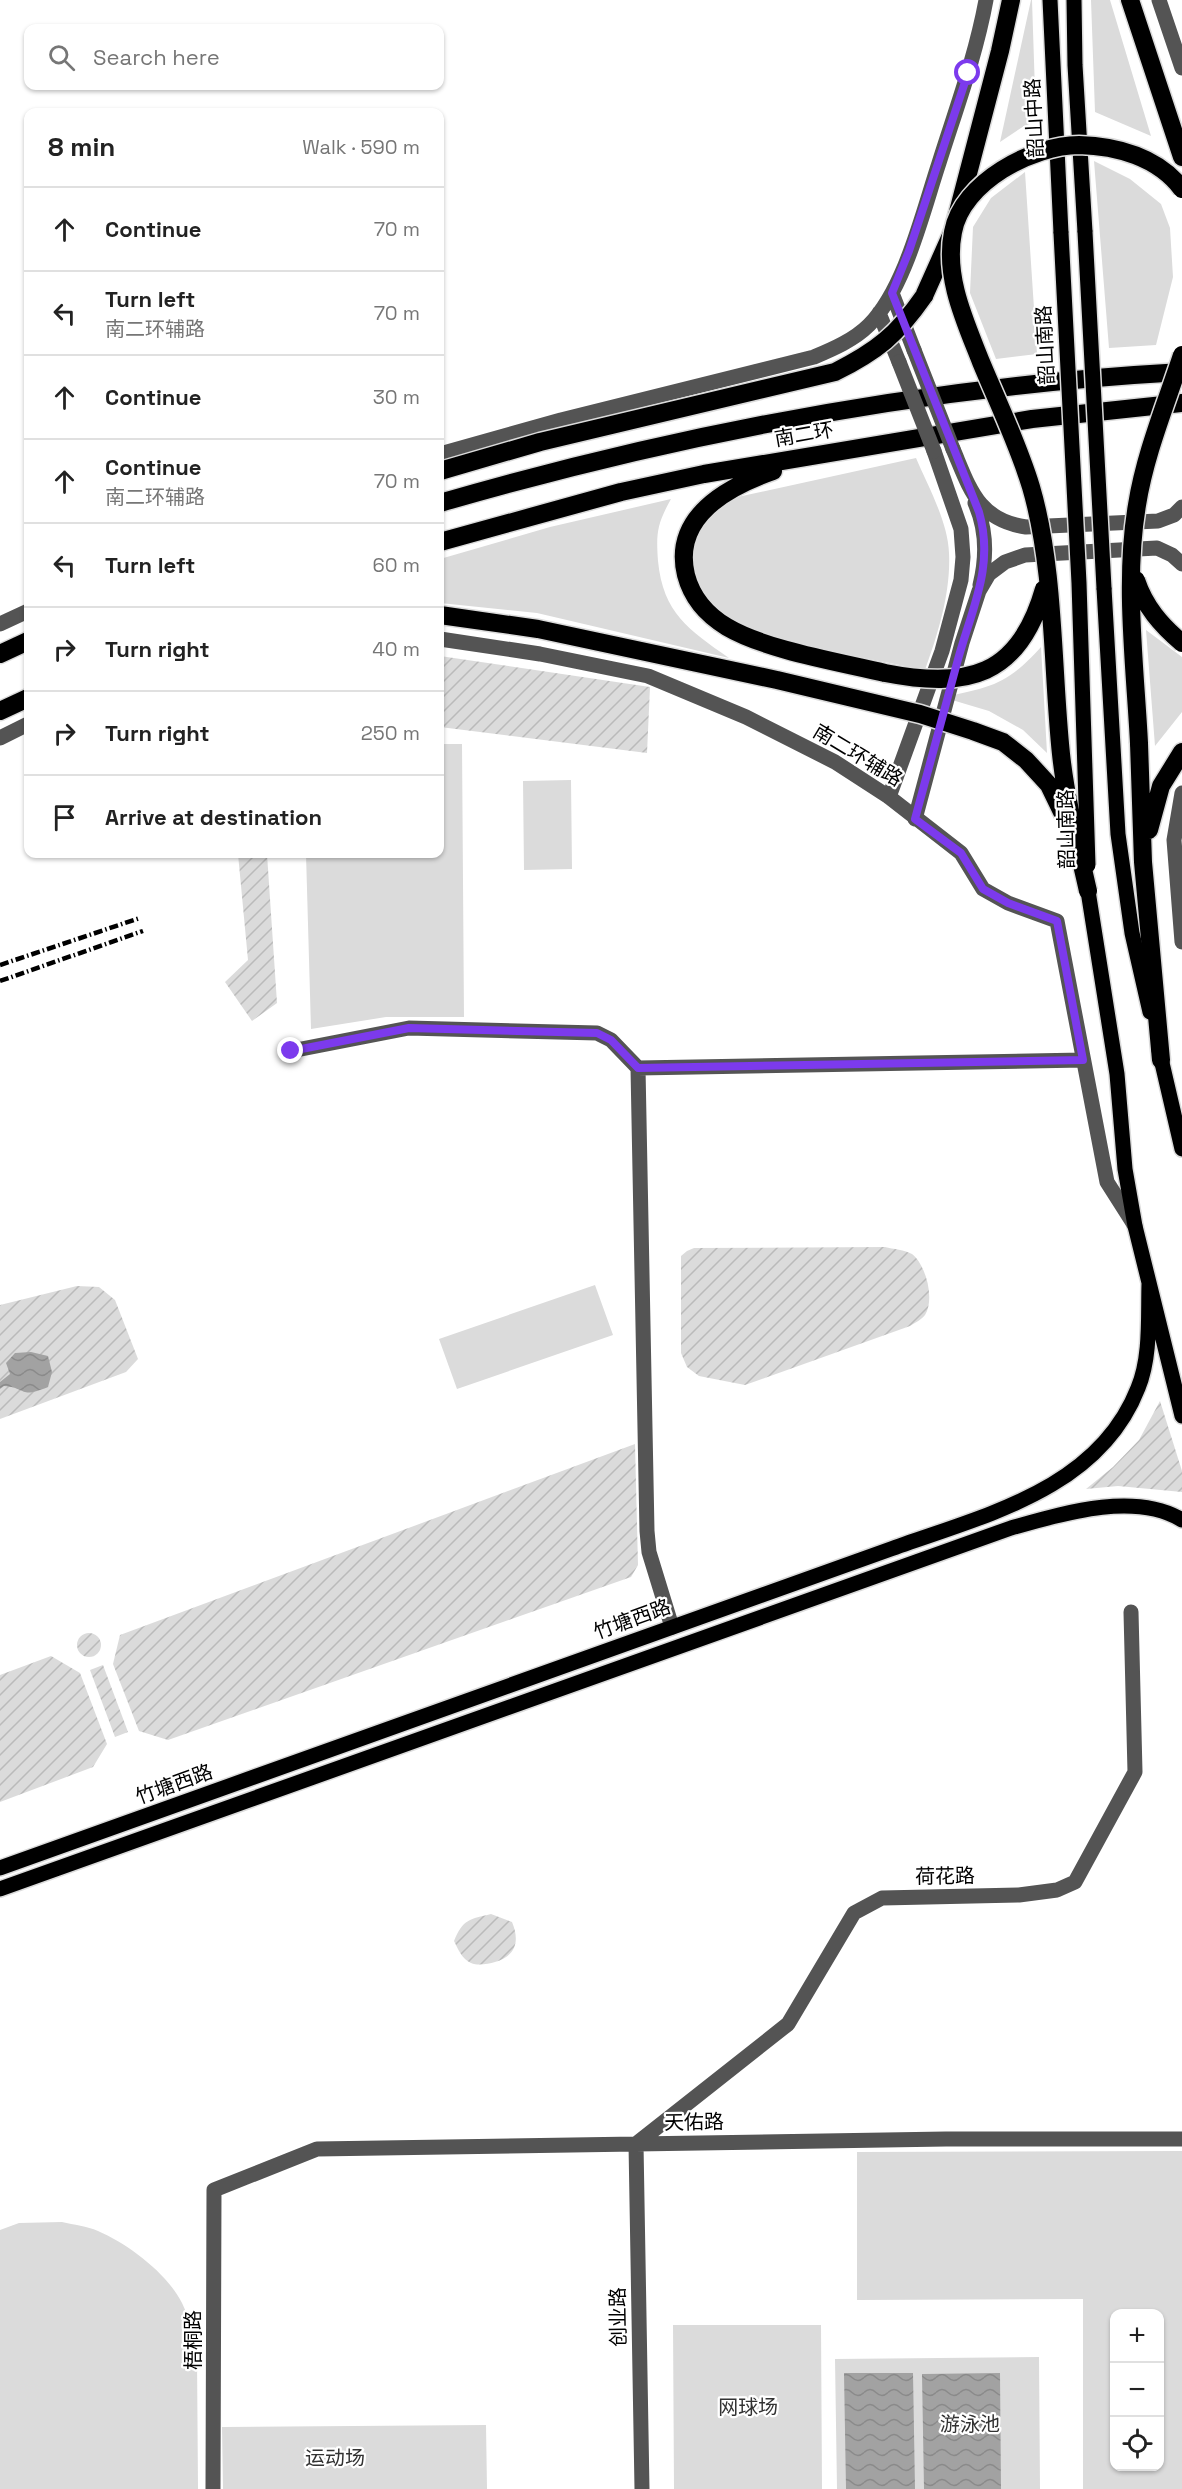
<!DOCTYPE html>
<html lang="en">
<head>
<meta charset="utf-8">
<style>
	body { margin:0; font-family:"Space Grotesk","Noto Sans SC",sans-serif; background:#f6f6f6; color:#222 }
	.controls { position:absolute; right:18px; bottom:18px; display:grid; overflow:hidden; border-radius:12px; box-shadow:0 2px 4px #0004 }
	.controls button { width:54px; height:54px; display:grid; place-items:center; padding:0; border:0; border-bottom:2px solid #e0e0e0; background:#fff; color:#222; font:30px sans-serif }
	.stop { position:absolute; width:18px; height:18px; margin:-14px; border:4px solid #7c3aed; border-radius:50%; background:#fff }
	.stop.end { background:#7c3aed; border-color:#fff; box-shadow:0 2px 6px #0008 }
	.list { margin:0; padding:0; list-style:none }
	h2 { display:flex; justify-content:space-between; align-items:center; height:78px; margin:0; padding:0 24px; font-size:26px }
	h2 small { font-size:20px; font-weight:400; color:#767676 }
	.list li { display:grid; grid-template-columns:39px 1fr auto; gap:18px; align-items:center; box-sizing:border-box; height:84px; padding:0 24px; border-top:2px solid #e0e0e0 }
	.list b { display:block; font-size:22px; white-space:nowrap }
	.list p { margin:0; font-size:20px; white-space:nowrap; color:#767676 }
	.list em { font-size:20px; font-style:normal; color:#767676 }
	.icon { flex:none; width:33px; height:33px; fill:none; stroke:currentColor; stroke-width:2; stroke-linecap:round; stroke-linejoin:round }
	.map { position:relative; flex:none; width:1182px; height:2489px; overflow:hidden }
	.search { position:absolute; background:#fff; box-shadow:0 2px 4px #0004; left:24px; top:24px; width:420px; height:66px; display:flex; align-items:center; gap:15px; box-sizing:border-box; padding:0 21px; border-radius:12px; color:#767676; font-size:22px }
	.panel { position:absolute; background:#fff; box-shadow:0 2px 4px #0004; left:24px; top:108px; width:420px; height:750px; border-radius:12px }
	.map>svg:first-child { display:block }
</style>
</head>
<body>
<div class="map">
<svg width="1182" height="2489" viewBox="0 0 1182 2489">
	<defs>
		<pattern id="garden-furrows" width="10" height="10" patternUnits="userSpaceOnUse" patternTransform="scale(1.5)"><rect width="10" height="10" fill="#dbdbdb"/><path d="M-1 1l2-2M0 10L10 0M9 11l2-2" fill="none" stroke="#bababa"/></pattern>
		<pattern id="water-waves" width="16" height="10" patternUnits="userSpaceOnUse" patternTransform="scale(1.5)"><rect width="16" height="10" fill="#a2a2a2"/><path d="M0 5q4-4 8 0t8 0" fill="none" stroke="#8a8a8a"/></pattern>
	</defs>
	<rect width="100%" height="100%" fill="#fff"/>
	<path fill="#dbdbdb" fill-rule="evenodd" d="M1031,0H1032L1036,122L1024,126L1000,142Z
		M1091,0H1110L1151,136L1095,112Z
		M1094,161L1130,179L1161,204L1170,228L1173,277L1156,345L1109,348Z
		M1025,172L1037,354L996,359L970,293L973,227L991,198Z
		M916,458C928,486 948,522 949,553C951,592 938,634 925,670L819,649L754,631L722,618L701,593L691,568V546L704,519L733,498Z
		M671,499C657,524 656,533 658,561C663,613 689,630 729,658L537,613L440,603V559L550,527Z
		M1146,630L1182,657V712L1155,746Z
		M1041,647L1047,753L1023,730L989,711L942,697C990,688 1008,684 1041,647Z
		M440,744H462L464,1017H386L311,1029L306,854H440Z
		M571,780L572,869L524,870L523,781Z
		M595,1285L613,1335L457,1389L439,1339Z
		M1182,2151V2489H1083V2299L857,2300V2152ZM1114,2314H1160V2466H1114Z
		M62,2222C74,2225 87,2226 98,2231C128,2244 167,2273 182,2303C190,2319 194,2339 197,2357L198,2489H0V2230L19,2223Z
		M673,2325H821L822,2489H674Z
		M1039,2357L1040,2489H837L835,2359Z
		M486,2425L487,2489H223L222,2427Z"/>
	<path fill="url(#garden-furrows)" d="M440,656L650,687L647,753L440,727Z
		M238,854H267L277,1003L252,1021L225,982L248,960Z
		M885,1247C893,1249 905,1250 912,1254C926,1265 935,1299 925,1315C922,1319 915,1323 910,1326L745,1385L699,1376L687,1367L681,1353V1256L687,1251L694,1248Z
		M77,1286L99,1287L115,1300L138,1359L126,1372L0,1419V1305Z
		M1160,1401L1182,1471V1492L1118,1486L1086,1489L1113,1467L1139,1440Z
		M635,1444L638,1565L631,1577L168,1740L139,1731L113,1664L120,1635Z
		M77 1645a12 12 0 1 1 24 0a12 12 0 1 1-24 0Z
		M51,1656L80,1673L107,1744L93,1767L0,1802V1675Z
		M103,1665L128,1732L115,1737L90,1670Z
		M491,1914L512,1922C520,1941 516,1956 495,1962C488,1964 478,1966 471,1963C462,1959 458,1949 454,1941C463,1919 470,1919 491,1914Z"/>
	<path fill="url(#water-waves)" d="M31,1352L48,1356L52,1372L48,1387C19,1399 28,1388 4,1386L0,1389V1382L10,1374L6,1363L15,1353Z
		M844,2373H913L915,2489H846Z
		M1000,2373L1001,2489H924L922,2374Z"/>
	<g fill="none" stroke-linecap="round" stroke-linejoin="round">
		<g stroke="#dbdbdb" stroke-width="18">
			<path id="major" d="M1050,0L1061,233
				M1074,0L1075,65L1085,232
				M1104,588L1118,834L1132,933L1150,1012
				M1088,891L1117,1074L1125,1169L1135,1226L1182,1416
				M1159,1050L1182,1149
				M0,1868L888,1550C981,1516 1098,1491 1138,1388C1151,1357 1148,1317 1149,1284
				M0,1889L1011,1528C1061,1514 1134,1491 1182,1520"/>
		</g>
		<g stroke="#dbdbdb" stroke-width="21">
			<path id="highway" d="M1130,0L1182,157
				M924,296L953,231L1000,51L1011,0
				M773,471C727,487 672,517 686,575C692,598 707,615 727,627C766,650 839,662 885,673
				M440,503C681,433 930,386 1182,372
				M440,542L621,492L704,474L1032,419L1182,403
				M0,654L28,641
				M0,711L28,698
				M1139,743L1143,862L1161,1060
				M1149,830L1161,786L1182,752"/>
		</g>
		<path stroke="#545454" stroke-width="15" d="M1159,0L1182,68
			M892,293L914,350
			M879,313L899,362
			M953,449C970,489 978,520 1026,527L1158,521L1174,515L1182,507
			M440,454L561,420L814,357C833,349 854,340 869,325C905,289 923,211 939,163C956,109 976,55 986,0
			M975,503C987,530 987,557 980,585
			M0,624L28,611
			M440,639L540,654L648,676L746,717L835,762L889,797L961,853L983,889L1008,903L1057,921L1107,1182L1135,1226
			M0,738L28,724
			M1182,793L1174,840L1182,942
			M889,797L942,651L961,580L963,557L961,529L934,451
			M915,819L962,643L979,591L989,574L1005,562L1025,555L1157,548L1172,555L1182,564
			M291,1051L409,1028L597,1033L611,1040L638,1068L647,1531L649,1552L672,1627
			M638,1068L1083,1060
			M213,2489L214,2190L317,2149L946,2139H1182
			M642,2489L636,2144L788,2024L854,1913L882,1898L1019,1895L1057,1890L1075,1882L1135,1772L1131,1612"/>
		<use href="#major" stroke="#000" stroke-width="15"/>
		<use href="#highway" stroke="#000" stroke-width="18"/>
		<path stroke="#000" stroke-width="4.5" stroke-dasharray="9 3 1.5 3" stroke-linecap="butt" d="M0,965L140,918
			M0,981L143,931"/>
		<g stroke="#dbdbdb" stroke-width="18" stroke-linecap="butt">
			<path id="major-bridge" d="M1085,232L1104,588
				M1061,233L1079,583L1088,865"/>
		</g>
		<g stroke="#dbdbdb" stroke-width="21" stroke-linecap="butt">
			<path id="highway-bridge" d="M440,471L540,442L835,372C877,351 897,335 924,296
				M1136,580C1145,607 1161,625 1182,643
				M440,615L538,629L777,680L920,714L973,731L1003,742L1026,760L1049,785L1064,816
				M885,673C967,689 1019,677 1044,589
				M1139,743C1135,666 1124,581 1137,505C1145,454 1166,404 1182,355
				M1088,891C1078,846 1066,801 1061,754C1052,669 1055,569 1031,487C1018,444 998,403 981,362C965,321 944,277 953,232C962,182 1033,145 1079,145C1117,146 1158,157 1182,189"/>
		</g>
		<path stroke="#545454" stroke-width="15" d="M914,350L953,449
			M899,362L934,451"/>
		<use href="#major-bridge" stroke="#000" stroke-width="15"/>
		<use href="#highway-bridge" stroke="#000" stroke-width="18"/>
	</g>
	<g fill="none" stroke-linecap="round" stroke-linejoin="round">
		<path stroke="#7c3aed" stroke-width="8" d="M291,1051L409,1028L597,1033L611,1040L638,1068L1083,1060L1057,921L1008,903L983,889L961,853L915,819C929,767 943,715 957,663C971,610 995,567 979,512L892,293L909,251L968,73"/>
	</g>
	<g text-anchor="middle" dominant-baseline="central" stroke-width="4.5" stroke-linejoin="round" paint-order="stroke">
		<g font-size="20" fill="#000" stroke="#fff">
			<text transform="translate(1034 118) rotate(-93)">韶山中路</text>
			<text transform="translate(1045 345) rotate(-93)">韶山南路</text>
			<text transform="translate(804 434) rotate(-10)">南二环</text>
			<text transform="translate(858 755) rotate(31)">南二环辅路</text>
			<text transform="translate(1066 829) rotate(-91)">韶山南路</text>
			<text transform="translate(632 1619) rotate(-20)">竹塘西路</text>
			<text transform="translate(174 1784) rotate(-20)">竹塘西路</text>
			<text transform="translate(945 1876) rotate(-1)">荷花路</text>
			<text transform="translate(694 2122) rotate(-1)">天佑路</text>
			<text transform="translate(618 2317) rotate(-91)">创业路</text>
			<text transform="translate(193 2340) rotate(-90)">梧桐路</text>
		</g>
		<g font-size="20" fill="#323232" stroke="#fff">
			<text x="748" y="2407">网球场</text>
			<text x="970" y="2424">游泳池</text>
			<text x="335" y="2458">运动场</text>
		</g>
	</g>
</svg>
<div class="controls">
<button>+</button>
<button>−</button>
<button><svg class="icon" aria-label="locate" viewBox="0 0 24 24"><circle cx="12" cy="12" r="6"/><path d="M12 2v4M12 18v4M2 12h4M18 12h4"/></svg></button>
</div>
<div class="stop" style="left:968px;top:73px"></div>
<div class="stop end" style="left:291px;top:1051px"></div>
<div class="search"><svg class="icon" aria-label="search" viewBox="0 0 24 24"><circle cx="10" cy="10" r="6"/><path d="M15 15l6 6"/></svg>Search here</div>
<section class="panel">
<h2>8 min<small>Walk · 590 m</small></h2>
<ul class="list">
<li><svg class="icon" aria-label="ahead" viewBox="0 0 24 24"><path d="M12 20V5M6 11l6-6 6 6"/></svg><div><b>Continue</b></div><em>70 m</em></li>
<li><svg class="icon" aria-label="left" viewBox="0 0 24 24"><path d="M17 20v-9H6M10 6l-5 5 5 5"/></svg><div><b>Turn left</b><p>南二环辅路</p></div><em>70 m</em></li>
<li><svg class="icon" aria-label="ahead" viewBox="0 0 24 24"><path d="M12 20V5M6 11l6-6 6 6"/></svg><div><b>Continue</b></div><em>30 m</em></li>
<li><svg class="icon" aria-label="ahead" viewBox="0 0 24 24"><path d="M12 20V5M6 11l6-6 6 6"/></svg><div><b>Continue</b><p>南二环辅路</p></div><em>70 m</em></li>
<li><svg class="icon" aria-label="left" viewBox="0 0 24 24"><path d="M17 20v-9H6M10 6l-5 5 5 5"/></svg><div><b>Turn left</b></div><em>60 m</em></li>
<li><svg class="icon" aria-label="right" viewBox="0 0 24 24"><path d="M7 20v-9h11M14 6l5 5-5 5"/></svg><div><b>Turn right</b></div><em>40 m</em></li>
<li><svg class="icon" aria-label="right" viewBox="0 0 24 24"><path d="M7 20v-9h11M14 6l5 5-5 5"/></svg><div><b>Turn right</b></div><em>250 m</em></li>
<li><svg class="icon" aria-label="arrive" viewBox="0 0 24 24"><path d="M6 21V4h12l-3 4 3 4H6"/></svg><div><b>Arrive at destination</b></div></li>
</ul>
</section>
</div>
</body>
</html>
